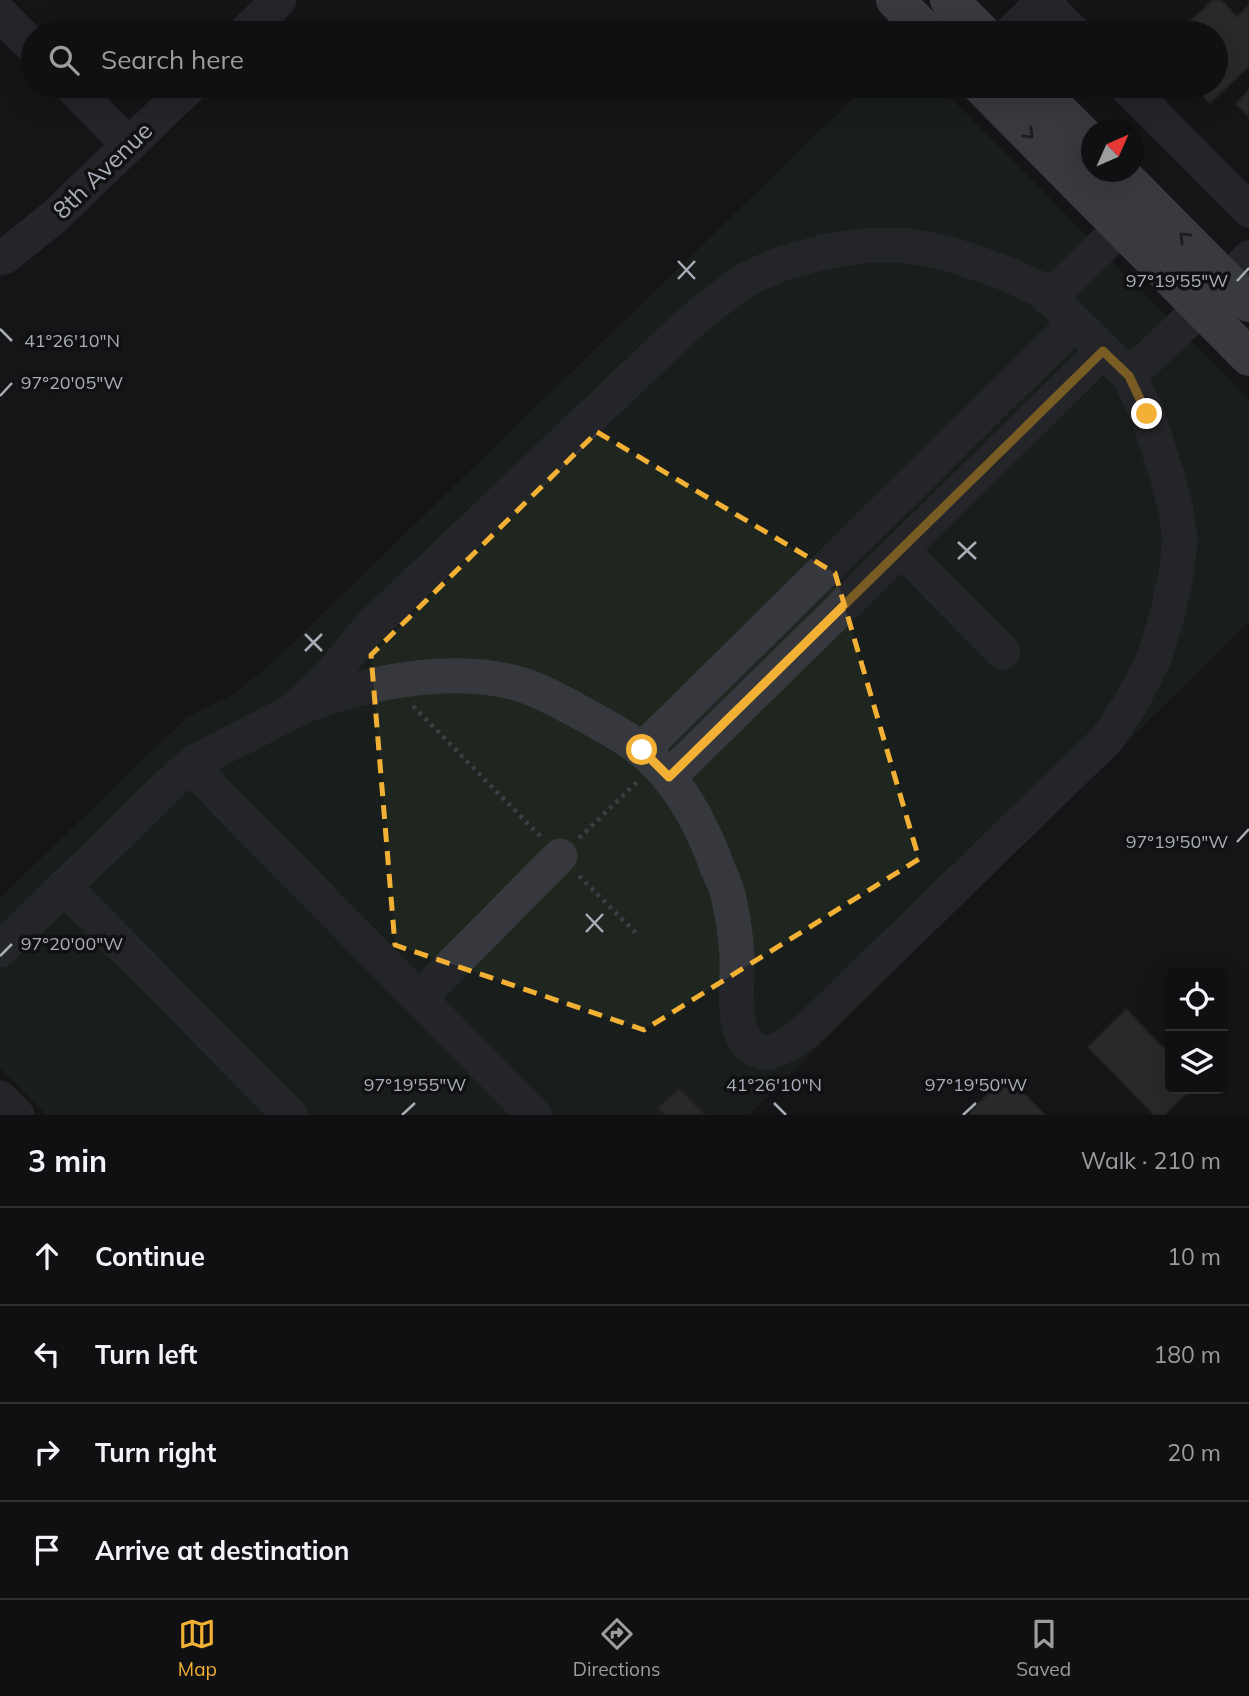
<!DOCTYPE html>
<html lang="en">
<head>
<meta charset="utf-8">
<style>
	body { margin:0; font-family:Mulish,sans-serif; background:#19191b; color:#f1f3f6 }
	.controls { position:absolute; right:21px; bottom:21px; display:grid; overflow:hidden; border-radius:10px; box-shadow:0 7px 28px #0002 }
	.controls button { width:63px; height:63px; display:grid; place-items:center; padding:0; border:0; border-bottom:2px solid #303032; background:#101012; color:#f1f3f6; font:35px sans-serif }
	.compass { position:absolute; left:1081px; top:119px; width:63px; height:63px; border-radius:50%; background:#101012; box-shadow:0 7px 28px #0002; rotate:45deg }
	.stop { position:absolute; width:21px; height:21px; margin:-16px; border:5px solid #f2b134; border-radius:50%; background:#fff }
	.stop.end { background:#f2b134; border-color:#fff; box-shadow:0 2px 7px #0008 }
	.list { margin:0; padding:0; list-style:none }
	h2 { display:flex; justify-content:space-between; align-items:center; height:91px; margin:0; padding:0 28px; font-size:30px }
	h2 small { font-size:23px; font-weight:400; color:#9c9d9f }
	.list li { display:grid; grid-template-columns:46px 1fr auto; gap:21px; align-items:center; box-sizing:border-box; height:98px; padding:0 28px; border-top:2px solid #303032 }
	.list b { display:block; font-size:26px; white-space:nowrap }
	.list em { font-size:23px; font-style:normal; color:#9c9d9f }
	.icon { flex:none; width:38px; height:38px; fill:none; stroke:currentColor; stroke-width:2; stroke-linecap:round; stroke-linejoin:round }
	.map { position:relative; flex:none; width:1249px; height:1115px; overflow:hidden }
	.search { position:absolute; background:#101012; box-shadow:0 7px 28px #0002; left:21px; right:21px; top:21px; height:77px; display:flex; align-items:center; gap:18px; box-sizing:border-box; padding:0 24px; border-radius:38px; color:#9c9d9f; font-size:26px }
	.sheet { height:483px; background:#101012 }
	nav { display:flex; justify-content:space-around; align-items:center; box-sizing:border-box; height:98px; border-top:2px solid #303032; background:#101012; font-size:19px; color:#9c9d9f }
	nav a { display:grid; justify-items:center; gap:4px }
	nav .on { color:#f2b134 }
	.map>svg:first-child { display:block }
</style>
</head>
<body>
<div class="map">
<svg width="1249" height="1115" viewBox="0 0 1249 1115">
	<rect width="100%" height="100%" fill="#161618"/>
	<path fill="#1e261f" d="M866,86H939L1249,400V622L749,1115H47L0,1068V898L187,717L232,695L271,664Z"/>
	<path fill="#404145" stroke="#303034" stroke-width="2" d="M1213,0H1221L1237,17L1249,5V66L1210,103L1193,86H1216V33H1178Z
		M1249,90V117L1236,104Z
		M1126,1009L1170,1055V1089H1191L1164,1115H1154L1088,1047Z
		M1007,1076L1045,1115H972L970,1112Z
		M679,1088L705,1115H665L658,1108Z"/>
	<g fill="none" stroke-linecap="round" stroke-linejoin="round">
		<path stroke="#3d3f44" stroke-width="4.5" stroke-dasharray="3.5 5" stroke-linecap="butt" d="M413,706L541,837
			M579,838L638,781
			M579,876L639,936"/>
		<path stroke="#37383d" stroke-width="35" d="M1041,0L1074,33
			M0,13L33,47
			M245,33L279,0
			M1011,33L1043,2
			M71,86L129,145
			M1126,86L1249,210
			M0,258L4,257L54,217L190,86
			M1049,298L1122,227
			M1129,376L1201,308L1249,258
			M901,549L1003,652
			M642,750L1075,323
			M196,761L205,781L534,1115
			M669,777L1103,351
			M64,887L290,1115
			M0,950L181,773C203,755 230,744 255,731C275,721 295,708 317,701C378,680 457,666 520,684C542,691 563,703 583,714C609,728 637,743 657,764C686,794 704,830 718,869C722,878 727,888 729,899C733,917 736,938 737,957C738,981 731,1025 748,1044C766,1063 788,1044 804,1033L1107,739L1131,703L1154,658L1167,616L1176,574L1180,540L1176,510L1167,475L1147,414L1129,376L1042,290L1000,271L947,253L904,245H868L823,252L781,264L747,279L711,305L681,331L372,625L328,678L291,713
			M419,998L560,856
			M0,1098L17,1115"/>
		<path stroke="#63666e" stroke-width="38" d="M895,0L928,33
			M949,0L982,33
			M981,86L1249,357
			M1034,86L1092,144
			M1119,172L1249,303"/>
	</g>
	<defs><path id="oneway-chevron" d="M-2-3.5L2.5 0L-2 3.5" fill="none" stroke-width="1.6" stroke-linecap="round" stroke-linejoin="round" transform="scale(1.75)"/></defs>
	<g stroke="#26262a">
		<use href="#oneway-chevron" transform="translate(1029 134) rotate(45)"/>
		<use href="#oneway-chevron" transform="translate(1184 237) rotate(-135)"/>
	</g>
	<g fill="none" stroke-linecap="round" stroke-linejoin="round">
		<path stroke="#f2b134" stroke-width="9" d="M642,750L669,777L1103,351L1129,376L1147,414"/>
	</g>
	<path d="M0 0H1249V1115H0ZM597,432L835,573L919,859L644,1030L395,945L371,655Z" fill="#161618" fill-opacity=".55" fill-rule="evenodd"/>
	<path fill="none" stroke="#f2b134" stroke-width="5" stroke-dasharray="14 9" stroke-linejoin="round" d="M597,432L835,573L919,859L644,1030L395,945L371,655Z"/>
	<path fill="none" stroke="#a8adb8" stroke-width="2.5" d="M678,261L695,279M678,279L695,261M1237,281L1249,268M0,329L12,341M0,396L12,383M958,542L976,559M958,559L976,542M305,634L322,651M305,651L322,634M1237,842L1249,829M586,914L603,932M586,932L603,914M0,956L12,944M774,1103L786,1115M402,1115L415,1103M963,1115L976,1103"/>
	<g text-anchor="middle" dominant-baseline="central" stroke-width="7" stroke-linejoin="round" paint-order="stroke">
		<g font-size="24" fill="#a8adb8" stroke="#111113">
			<text transform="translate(102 170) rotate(-44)">8th Avenue</text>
		</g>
	</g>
	<g font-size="18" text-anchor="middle" fill="#a8adb8" stroke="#111113" stroke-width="7" stroke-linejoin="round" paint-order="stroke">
		<text x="1177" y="287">97°19'55"W</text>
		<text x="72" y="347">41°26'10"N</text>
		<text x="72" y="389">97°20'05"W</text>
		<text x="1177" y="848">97°19'50"W</text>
		<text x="72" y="950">97°20'00"W</text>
		<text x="415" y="1091">97°19'55"W</text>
		<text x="976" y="1091">97°19'50"W</text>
		<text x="774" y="1091">41°26'10"N</text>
	</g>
</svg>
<div class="controls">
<button><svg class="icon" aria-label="locate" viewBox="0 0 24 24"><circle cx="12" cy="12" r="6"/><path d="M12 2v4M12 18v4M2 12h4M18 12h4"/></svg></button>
<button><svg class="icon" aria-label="layers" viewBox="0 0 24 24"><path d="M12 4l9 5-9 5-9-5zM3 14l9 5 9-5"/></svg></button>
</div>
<svg class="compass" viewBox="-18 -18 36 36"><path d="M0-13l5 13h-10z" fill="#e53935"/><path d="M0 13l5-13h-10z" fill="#9c9d9f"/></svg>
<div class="stop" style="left:642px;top:750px"></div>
<div class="stop end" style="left:1147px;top:414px"></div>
<div class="search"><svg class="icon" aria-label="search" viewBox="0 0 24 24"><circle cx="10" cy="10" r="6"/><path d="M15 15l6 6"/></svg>Search here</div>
</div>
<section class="sheet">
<h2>3 min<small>Walk · 210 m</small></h2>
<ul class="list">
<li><svg class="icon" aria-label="ahead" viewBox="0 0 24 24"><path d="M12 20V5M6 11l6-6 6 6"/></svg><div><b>Continue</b></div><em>10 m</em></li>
<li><svg class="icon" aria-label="left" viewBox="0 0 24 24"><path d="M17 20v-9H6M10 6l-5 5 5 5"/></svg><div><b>Turn left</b></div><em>180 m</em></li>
<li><svg class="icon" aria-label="right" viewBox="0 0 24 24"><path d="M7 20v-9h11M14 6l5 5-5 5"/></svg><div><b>Turn right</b></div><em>20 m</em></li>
<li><svg class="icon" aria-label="arrive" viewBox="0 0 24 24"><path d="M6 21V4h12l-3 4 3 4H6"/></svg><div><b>Arrive at destination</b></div></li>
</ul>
</section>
<nav>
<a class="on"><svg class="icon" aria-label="map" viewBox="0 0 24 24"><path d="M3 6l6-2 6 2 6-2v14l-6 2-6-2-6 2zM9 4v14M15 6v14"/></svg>Map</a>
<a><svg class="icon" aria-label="directions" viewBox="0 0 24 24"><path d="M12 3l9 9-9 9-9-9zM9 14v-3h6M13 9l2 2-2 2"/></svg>Directions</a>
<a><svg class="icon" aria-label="saved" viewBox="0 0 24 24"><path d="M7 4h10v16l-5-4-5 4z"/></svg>Saved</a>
</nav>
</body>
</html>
